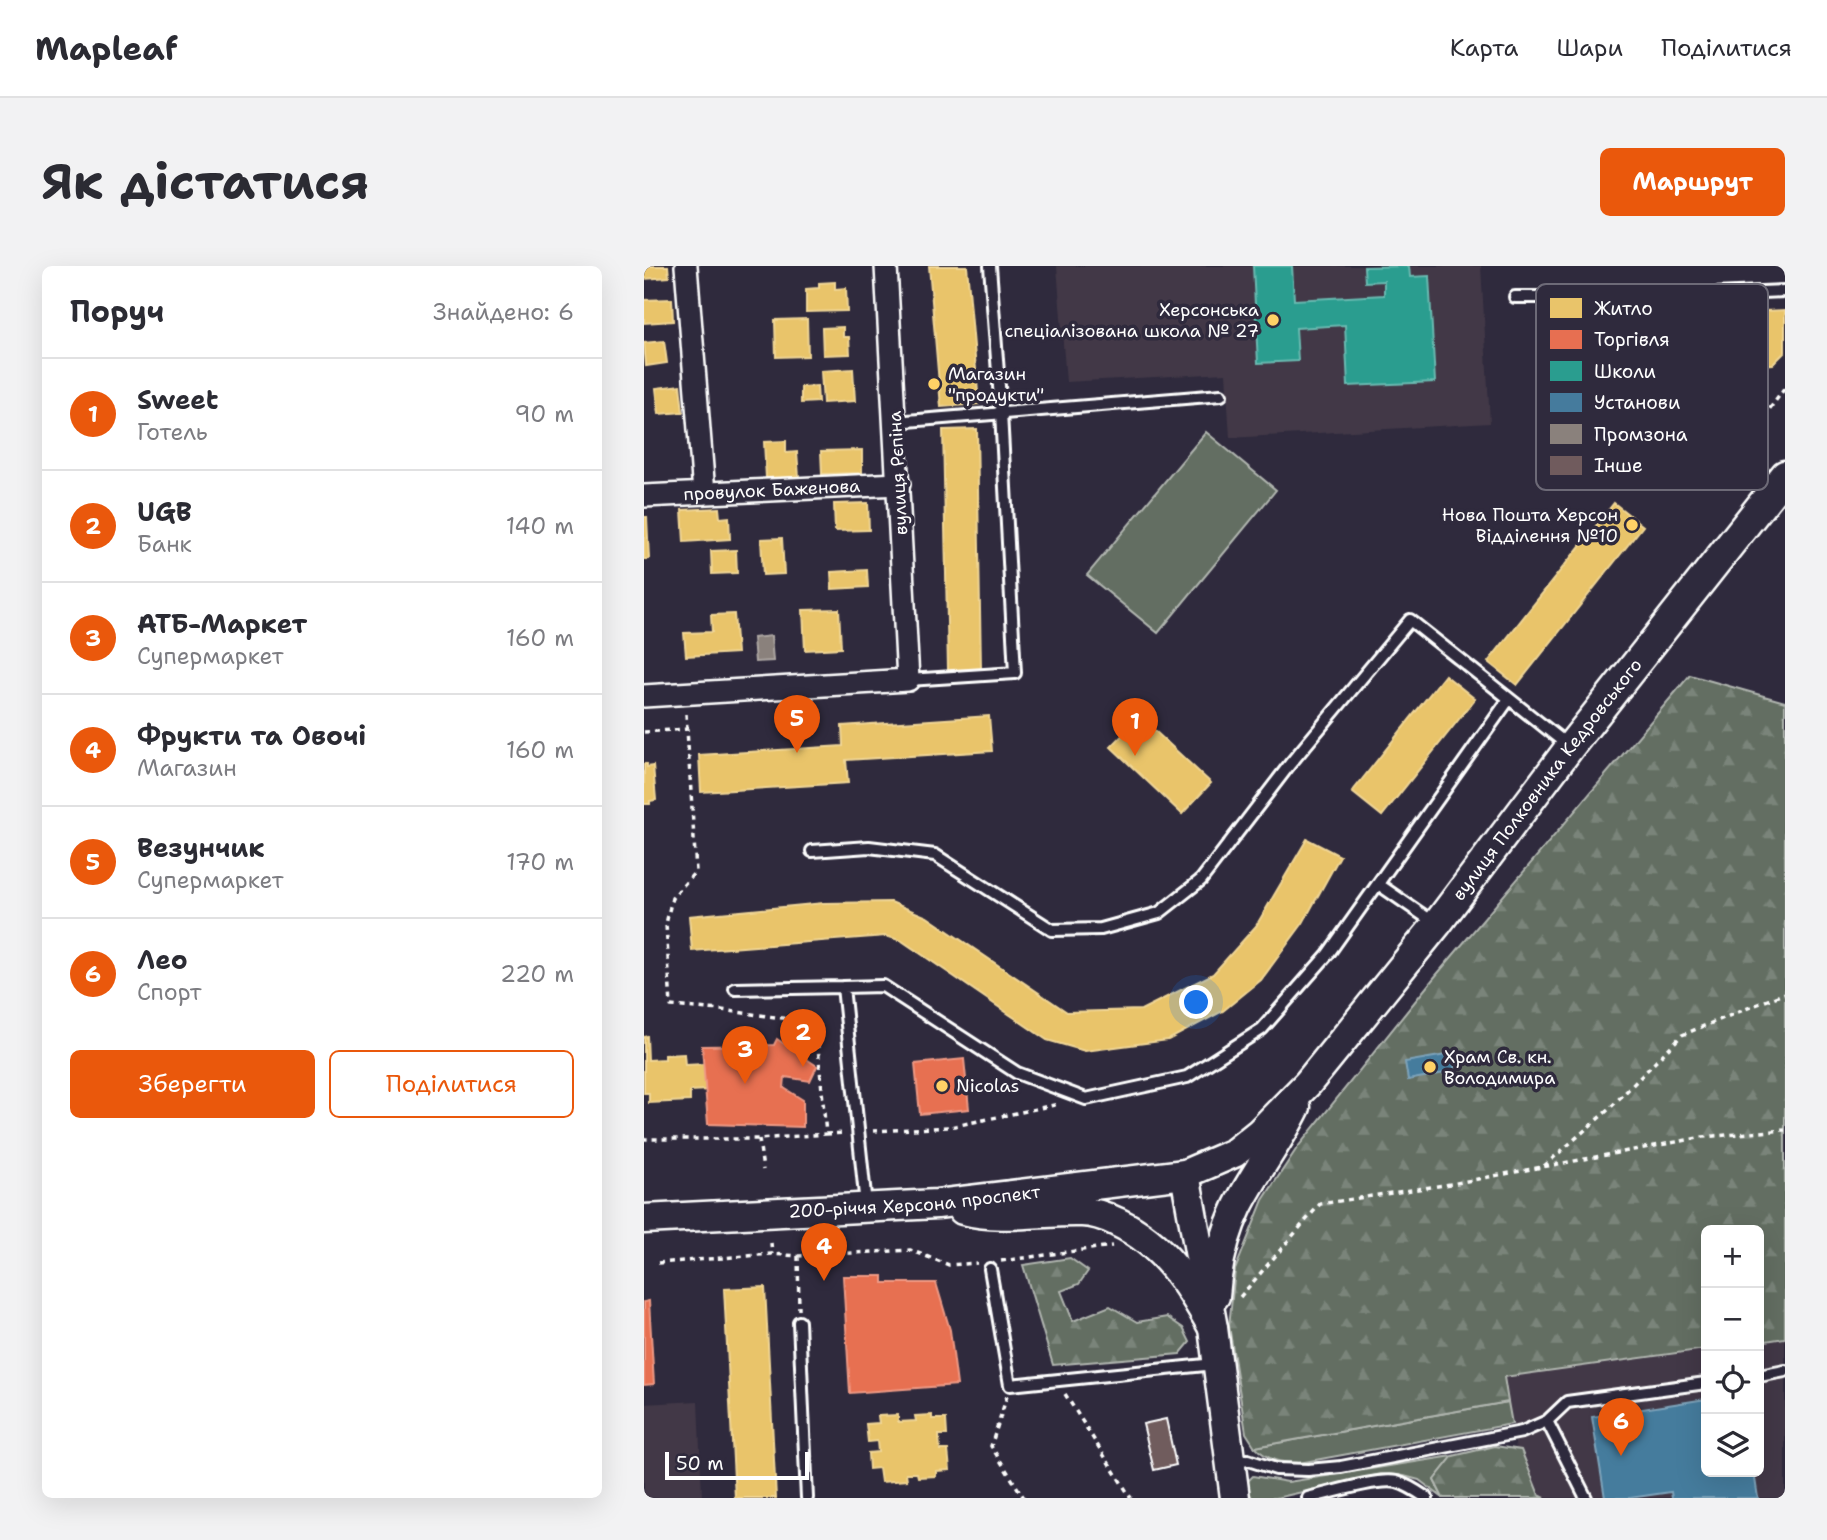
<!DOCTYPE html>
<html lang="uk">
<head>
<meta charset="utf-8">
<style>
	body { margin:0; font-family:"Shantell Sans",sans-serif; background:#f2f2f3; color:#2b2b33 }
	.controls { position:absolute; right:21px; bottom:21px; display:grid; overflow:hidden; border-radius:10px; box-shadow:0 7px 28px #0002 }
	.controls button { width:63px; height:63px; display:grid; place-items:center; padding:0; border:0; border-bottom:2px solid #e1e1e2; background:#fff; color:#2b2b33; font:35px sans-serif }
	.scale { position:absolute; left:21px; bottom:18px; width:144px; box-sizing:border-box; padding-left:7px; border:4px solid #fff; border-top:0; font-size:19px; line-height:24px; white-space:nowrap; color:#fff; -webkit-text-stroke:5px #2f2a3d; paint-order:stroke }
	.you { position:absolute; left:553px; top:737px; width:24px; height:24px; margin:-18px; border:5px solid #fff; border-radius:50%; background:#1a73e8; box-shadow:0 0 0 10px #1a73e833 }
	.badge { display:grid; place-items:center; width:46px; height:46px; border-radius:50%; background:#ea580c; color:#fff; font-size:23px; font-weight:700 }
	.pin { position:absolute; translate:-50% -58px; filter:drop-shadow(0 2px 4px #0008) }
	.pin::after { content:''; position:absolute; top:37px; width:24px; height:21px; background:inherit; clip-path:polygon(0 0,100% 0,50% 100%) }
	.list { margin:0; padding:0; list-style:none }
	h2 { display:flex; justify-content:space-between; align-items:center; height:91px; margin:0; padding:0 28px; font-size:30px }
	h2 small { font-size:23px; font-weight:400; color:#7c7c81 }
	.list li { display:grid; grid-template-columns:46px 1fr auto; gap:21px; align-items:center; box-sizing:border-box; height:112px; padding:0 28px; border-top:2px solid #e1e1e2 }
	.list b { display:block; font-size:26px; white-space:nowrap }
	.list p { margin:0; font-size:23px; white-space:nowrap; color:#7c7c81 }
	.list em { font-size:23px; font-style:normal; color:#7c7c81 }
	.actions { display:flex; gap:14px; padding:21px 28px }
	.actions a { flex:1; padding:16px 0; border:2px solid #ea580c; border-radius:10px; text-align:center; font-size:24px; color:#ea580c }
	.actions .main { background:#ea580c; color:#fff }
	.icon { flex:none; width:38px; height:38px; fill:none; stroke:currentColor; stroke-width:2; stroke-linecap:round; stroke-linejoin:round }
	.map { position:relative; flex:none; width:1141px; height:1232px; overflow:hidden; border-radius:10px }
	header { display:flex; align-items:center; gap:42px; box-sizing:border-box; height:98px; padding:0 35px; background:#fff; border-bottom:2px solid #e1e1e2 }
	header strong { font-size:33px }
	nav { display:flex; gap:38px; margin-inline-start:auto; font-size:24px }
	.intro { display:flex; align-items:center; justify-content:space-between; box-sizing:border-box; height:168px; padding:0 42px }
	h1 { margin:0; font-size:49px }
	.button { padding:18px 32px; border-radius:10px; background:#ea580c; color:#fff; font-size:24px; font-weight:700 }
	main { display:flex; gap:42px; padding:0 42px }
	aside { flex:1; background:#fff; border-radius:10px; box-shadow:0 7px 28px #0002 }
	.map>svg:first-child { display:block }
</style>
</head>
<body>
<header>
<strong>Mapleaf</strong>
<nav><a>Карта</a><a>Шари</a><a>Поділитися</a></nav>
</header>
<div class="intro"><h1>Як дістатися</h1><a class="button">Маршрут</a></div>
<main>
<aside>
<h2>Поруч<small>Знайдено: 6</small></h2>
<ul class="list">
<li><span class="badge">1</span><div><b>Sweet</b><p>Готель</p></div><em>90 m</em></li>
<li><span class="badge">2</span><div><b>UGB</b><p>Банк</p></div><em>140 m</em></li>
<li><span class="badge">3</span><div><b>АТБ-Маркет</b><p>Супермаркет</p></div><em>160 m</em></li>
<li><span class="badge">4</span><div><b>Фрукти та Овочі</b><p>Магазин</p></div><em>160 m</em></li>
<li><span class="badge">5</span><div><b>Везунчик</b><p>Супермаркет</p></div><em>170 m</em></li>
<li><span class="badge">6</span><div><b>Лео</b><p>Спорт</p></div><em>220 m</em></li>
</ul>
<div class="actions"><a class="main">Зберегти</a><a>Поділитися</a></div>
</aside>
<div class="map">
<svg width="1141" height="1232" viewBox="0 0 1141 1232">
	<defs>
		<pattern id="forest-firs" width="22" height="20" patternUnits="userSpaceOnUse" patternTransform="scale(1.75)"><rect width="22" height="20" fill="#636e62"/><path d="M5 1l3.5 6h-7zM16 11l3.5 6h-7z" fill="#7a847a"/></pattern>
	</defs>
	<rect width="100%" height="100%" fill="#2f2a3d"/>
	<filter id="ink" filterUnits="userSpaceOnUse"><feTurbulence type="fractalNoise" baseFrequency=".0143" numOctaves="2"/><feDisplacementMap in="SourceGraphic" scale="14" xChannelSelector="R" yChannelSelector="G"/><feConvolveMatrix kernelMatrix="1 2 1 2 8 2 1 2 1" color-interpolation-filters="sRGB"/></filter>
	<g filter="url(#ink)">
		<path fill="#423947" d="M413,0H837L846,157L586,172L582,107L422,116Z
			M1141,1072V1232H880L860,1111L1062,1083V1206H1115V1076Z
			M54,1135L58,1232H0V1138Z"/>
		<path fill="#636e62" stroke="#b1b6b0" stroke-width="2" d="M562,166L632,224L514,367L443,309Z
			M864,1136L868,1158L655,1197C636,1197 625,1195 611,1181Z
			M809,1190L790,1214L799,1232L775,1214L760,1210L737,1208L632,1232H608L602,1221L604,1215L609,1210L644,1216Z"/>
		<path fill="url(#forest-firs)" stroke="#b1b6b0" stroke-width="2" d="M1046,409L1141,436V1072L1115,1076V964H1062V1083L860,1111L864,1136L611,1181L602,1167L585,1060L591,1004L619,934L653,882L789,713Z
			M426,992L444,1005L435,1018L417,1025L429,1055L466,1040L493,1056L523,1051L539,1062L546,1076L536,1088L409,1099L379,999Z
			M851,1180L877,1184L895,1229L901,1232H799L790,1214L809,1190Z"/>
		<path fill="#e9c46a" stroke="#f0d697" stroke-width="2" d="M0,0H24L25,11L0,13Z
			M285,0H323L335,138L297,141Z
			M191,16V23L202,22L203,45L162,46V23L175,22V17Z
			M28,33L29,55L0,57V34Z
			M1141,44V86L1129,98L1115,99V93L1105,94V98L1092,99L1090,62L1100,61L1099,46Z
			M163,53L164,90L132,91L131,54Z
			M199,61V71H205L206,88L179,89L178,62Z
			M20,75L23,97L2,100L0,77Z
			M209,103L211,135L179,137L177,105Z
			M36,119L39,146L15,148L12,122Z
			M173,120L174,136L157,137V121Z
			M333,163L337,403L304,404L299,164Z
			M142,175V187L153,186L155,211L122,212L120,176Z
			M218,184V207L178,208L177,185Z
			M224,237L225,264L191,265L190,238Z
			M970,237L999,260L873,419L844,396Z
			M75,242L76,252L85,251L86,273L40,276L38,244Z
			M0,251H3L5,293H0Z
			M138,272L140,308L119,309L117,273Z
			M92,284L93,307L68,308L67,285Z
			M223,304L224,321L188,323L187,306Z
			M195,343L197,382L161,384L159,344Z
			M90,348L93,387L42,390L40,367L68,366L67,349Z
			M801,409L831,433L738,550L708,526Z
			M345,450L348,485L202,494L204,517L57,526L55,489L199,480L198,460Z
			M496,451L567,517L538,548L467,481Z
			M0,498H3V501L9,500L12,534L6,535V538H0Z
			M663,573L696,590L659,657L617,714L579,745L524,774L441,785L403,774L258,675L242,670L48,685L45,650L180,637L247,636L283,651L423,746L497,744L569,708L612,660Z
			M3,770L4,794L21,793V789L40,788L41,799L60,798L62,824L46,825V835L5,837V827H0V771Z
			M121,1021L132,1232H91L80,1023Z
			M254,1149V1156L272,1155L271,1150L288,1149V1153H302L303,1169H295L296,1184H304L306,1204L292,1205V1210L274,1211L273,1207H262L263,1214L237,1216L235,1202L225,1203L224,1187L234,1186L233,1175L224,1176L222,1158L235,1157L234,1150Z"/>
		<path fill="#e76f51" stroke="#ee9a85" stroke-width="2" d="M133,773L173,800L166,815L141,811L140,822L159,834V861L64,858L58,780L130,779Z
			M320,793L325,843L276,848L271,798Z
			M199,1010H239V1017H292L306,1064L313,1119L206,1127Z
			M5,1035L10,1118L0,1119V1036Z"/>
		<path fill="#2a9d8f" stroke="#6abab1" stroke-width="2" d="M609,0H648L650,34L740,29V15L721,16L720,1L765,0L766,11L785,10L791,116L704,120L701,59L652,62L654,95L614,97Z"/>
		<path fill="#457b9d" stroke="#7da3ba" stroke-width="2" d="M808,788L811,805L764,814L761,796Z
			M1062,1133V1206H1110L1114,1232H1028L1027,1226L986,1232H961L948,1151Z"/>
		<path fill="#8a817c" stroke="#ada7a3" stroke-width="2" d="M127,370L129,395L111,396L109,372Z"/>
		<path fill="#705b5d" stroke="#fff" stroke-width="2" d="M522,1153L532,1199L510,1204L499,1158Z"/>
		<g fill="none" stroke-linecap="round" stroke-linejoin="round">
			<g stroke="#fff" stroke-width="16">
				<path id="lane" d="M871,31H998L1141,25
					M251,156L577,129
					M264,414L371,407L357,147L346,0
					M168,585L225,581L291,589L408,664L457,663L515,647L557,614L646,498L766,354L926,481
					M734,618L792,658
					M91,723L199,721
					M222,939L199,721L239,720L373,807L442,833L543,811L618,763L684,688L865,433
					M346,1003L366,1119L571,1098
					M155,1056L163,1232
					M1115,1110L1141,1105
					M903,1155L942,1232
					M587,1197L604,1194L632,1203L664,1204L697,1201L878,1166L903,1155L923,1136L1062,1117
					M664,1232C686,1227 733,1212 753,1216C764,1219 774,1226 783,1232"/>
			</g>
			<g stroke="#fff" stroke-width="26">
				<g id="street">
					<path d="M42,0L60,227"/>
					<path id="s1" d="M0,230L255,218"/>
					<path d="M0,430L264,414L242,0"/>
				</g>
			</g>
			<g stroke="#fff" stroke-width="33">
				<g id="secondary">
					<path d="M541,908L569,1062L591,1232"/>
					<path d="M319,944C358,954 397,945 437,946C449,946 463,951 473,956C520,978 545,1018 569,1062"/>
					<path id="s2" d="M0,953L293,938L541,908L590,887L615,867L664,817L793,658L926,481L1141,209"/>
					<path d="M571,1030C573,1000 581,967 594,940C611,906 635,876 652,841"/>
				</g>
			</g>
			<path stroke="#fff" stroke-width="3.5" stroke-dasharray="5 5" stroke-linecap="butt" d="M1096,183L1141,122
				M42,448L43,463
				M0,466L43,463L52,605L28,632L22,658L27,740L77,744L154,754L173,770L182,868L115,873H0
				M229,865L306,861L415,838
				M182,868L201,867
				M115,873L119,904
				M900,900L964,844L1038,769L1141,727
				M127,977L128,988
				M154,990L155,1044
				M357,995L468,980
				M14,997L128,988L154,990L266,984L305,999L333,997
				M596,1031L676,938L807,918L1059,871L1141,864
				M421,1128L487,1232
				M363,1130L347,1180L380,1232"/>
			<use href="#lane" stroke="#2f2a3d" stroke-width="10"/>
			<use href="#street" stroke="#2f2a3d" stroke-width="21"/>
			<use href="#secondary" stroke="#2f2a3d" stroke-width="28"/>
		</g>
	</g>
	<g fill="#ffd166" stroke="#2f2a3d" stroke-width="2.5">
		<circle cx="629" cy="54" r="7"/>
		<circle cx="290" cy="118" r="7"/>
		<circle cx="988" cy="259" r="7"/>
		<circle cx="786" cy="801" r="7"/>
		<circle cx="298" cy="820" r="7"/>
	</g>
	<g text-anchor="middle" dominant-baseline="central" stroke-width="7" stroke-linejoin="round" paint-order="stroke">
		<g font-size="18" fill="#fff" stroke="#2f2a3d" text-anchor="start">
			<text x="615" y="44" text-anchor="end">Херсонська<tspan x="615" dy="21">спеціалізована школа № 27</tspan></text>
			<text x="304" y="108">Магазин<tspan x="304" dy="21">"продукти"</tspan></text>
			<text x="974" y="249" text-anchor="end">Нова Пошта Херсон<tspan x="974" dy="21">Відділення №10</tspan></text>
			<text x="800" y="791">Храм Св. кн.<tspan x="800" dy="21">Володимира</tspan></text>
			<text x="312" y="820">Nicolas</text>
		</g>
		<g font-size="18" fill="#fff" stroke="#2f2a3d">
			<text transform="translate(254 207) rotate(-93)">вулиця Рєпіна</text>
			<text stroke="none"><textPath href="#s1" startOffset="128">провулок Баженова</textPath></text>
			<text stroke="none"><textPath href="#s2" startOffset="1085">вулиця Полковника Кедровського</textPath></text>
			<text stroke="none"><textPath href="#s2" startOffset="271">200-річчя Херсона проспект</textPath></text>
		</g>
	</g>
	<rect x="892" y="18" width="232" height="206" rx="10" fill="#2f2a3d" stroke="#6d6a77" stroke-width="2"/>
	<rect x="906" y="32" width="32" height="20" fill="#e9c46a"/>
	<rect x="906" y="64" width="32" height="19" fill="#e76f51"/>
	<rect x="906" y="95" width="32" height="20" fill="#2a9d8f"/>
	<rect x="906" y="127" width="32" height="19" fill="#457b9d"/>
	<rect x="906" y="158" width="32" height="20" fill="#8a817c"/>
	<rect x="906" y="190" width="32" height="19" fill="#705b5d"/>
	<g font-size="19" fill="#fff">
		<text x="950" y="49">Житло</text>
		<text x="950" y="80">Торгівля</text>
		<text x="950" y="112">Школи</text>
		<text x="950" y="143">Установи</text>
		<text x="950" y="175">Промзона</text>
		<text x="950" y="206">Інше</text>
	</g>
</svg>
<div class="controls">
<button>+</button>
<button>−</button>
<button><svg class="icon" aria-label="locate" viewBox="0 0 24 24"><circle cx="12" cy="12" r="6"/><path d="M12 2v4M12 18v4M2 12h4M18 12h4"/></svg></button>
<button><svg class="icon" aria-label="layers" viewBox="0 0 24 24"><path d="M12 4l9 5-9 5-9-5zM3 14l9 5 9-5"/></svg></button>
</div>
<div class="scale">50 m</div>
<div class="you"></div>
<div class="pin badge" style="left:491px;top:490px">1</div>
<div class="pin badge" style="left:159px;top:801px">2</div>
<div class="pin badge" style="left:101px;top:818px">3</div>
<div class="pin badge" style="left:180px;top:1015px">4</div>
<div class="pin badge" style="left:153px;top:487px">5</div>
<div class="pin badge" style="left:977px;top:1190px">6</div>
</div>
</main>
</body>
</html>
